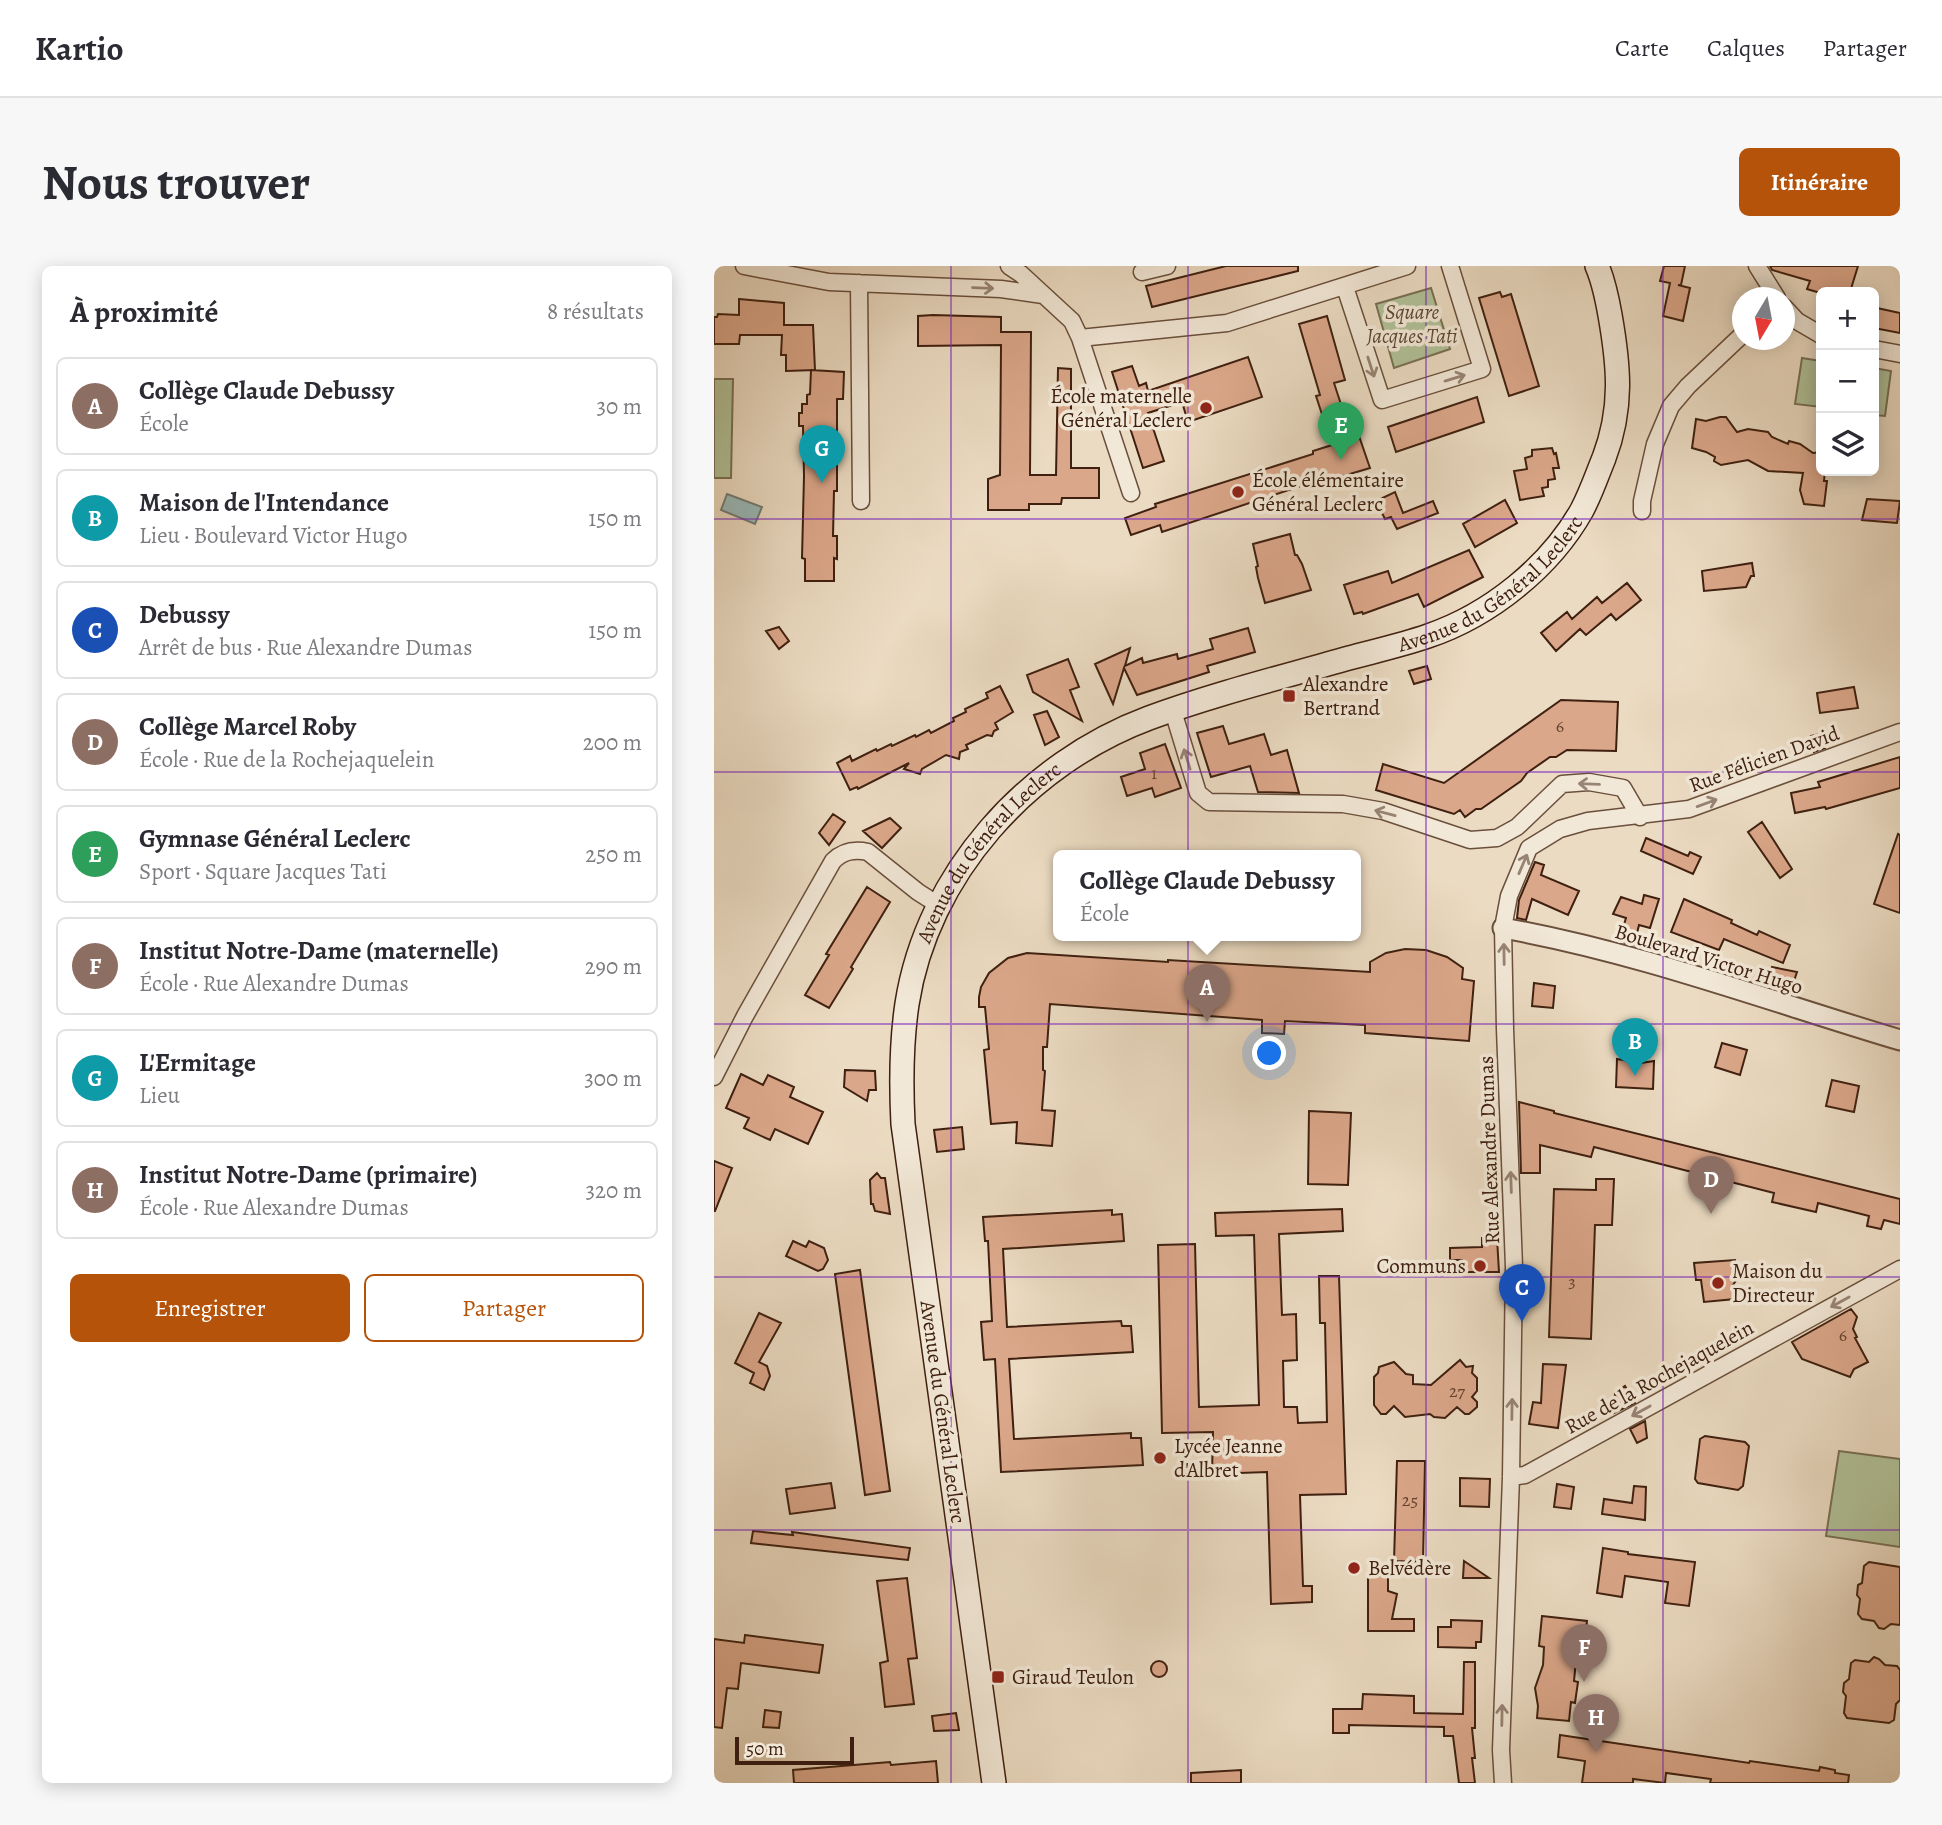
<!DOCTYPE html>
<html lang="fr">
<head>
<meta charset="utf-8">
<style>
	body { margin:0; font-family:Alegreya,serif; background:#f7f7f7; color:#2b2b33 }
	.controls { position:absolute; right:21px; top:21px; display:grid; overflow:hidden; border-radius:10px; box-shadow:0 4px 18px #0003 }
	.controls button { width:63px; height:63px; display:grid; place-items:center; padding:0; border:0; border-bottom:2px solid #e1e1e2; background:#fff; color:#2b2b33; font:35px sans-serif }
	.compass { position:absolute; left:1018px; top:21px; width:63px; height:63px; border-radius:50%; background:#fff; box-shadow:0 4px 18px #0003; rotate:190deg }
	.scale { position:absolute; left:21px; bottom:18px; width:119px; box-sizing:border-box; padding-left:7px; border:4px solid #3f2010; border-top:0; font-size:19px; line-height:24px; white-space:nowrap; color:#3f2010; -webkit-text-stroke:5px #f2e8d7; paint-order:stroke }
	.you { position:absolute; left:556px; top:788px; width:24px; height:24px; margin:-18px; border:5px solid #fff; border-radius:50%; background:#1a73e8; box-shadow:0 0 0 10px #1a73e833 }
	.badge { display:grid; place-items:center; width:46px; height:46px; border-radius:50%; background:#b45309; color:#fff; font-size:23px; font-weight:700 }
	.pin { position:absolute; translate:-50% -58px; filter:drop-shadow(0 2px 4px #0008) }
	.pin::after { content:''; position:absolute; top:37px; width:24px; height:21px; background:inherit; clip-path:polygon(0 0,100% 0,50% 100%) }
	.popup { position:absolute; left:339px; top:584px; width:308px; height:91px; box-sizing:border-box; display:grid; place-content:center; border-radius:10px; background:#fff; filter:drop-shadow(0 2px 5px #0005); font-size:23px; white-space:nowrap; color:#7c7c81 }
	.popup b { font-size:26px; color:#2b2b33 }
	.popup::after { content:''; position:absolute; left:50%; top:100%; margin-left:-14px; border:14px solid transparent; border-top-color:#fff }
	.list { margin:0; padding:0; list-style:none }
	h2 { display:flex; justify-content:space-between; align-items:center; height:91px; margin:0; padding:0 28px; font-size:30px }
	h2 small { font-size:23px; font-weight:400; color:#7c7c81 }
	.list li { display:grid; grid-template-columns:46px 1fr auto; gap:21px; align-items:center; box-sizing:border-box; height:98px; margin:0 14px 14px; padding:0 14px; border:2px solid #e1e1e2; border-radius:10px }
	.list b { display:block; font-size:26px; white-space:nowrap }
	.list p { margin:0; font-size:23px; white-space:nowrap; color:#7c7c81 }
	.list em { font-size:23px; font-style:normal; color:#7c7c81 }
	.actions { display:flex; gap:14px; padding:21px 28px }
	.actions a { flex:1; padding:16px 0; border:2px solid #b45309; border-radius:10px; text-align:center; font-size:24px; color:#b45309 }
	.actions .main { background:#b45309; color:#fff }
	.icon { flex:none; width:38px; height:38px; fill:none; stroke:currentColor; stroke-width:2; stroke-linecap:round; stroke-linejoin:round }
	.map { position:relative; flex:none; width:1186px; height:1517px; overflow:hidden; border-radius:10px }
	header { display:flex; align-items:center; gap:42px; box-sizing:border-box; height:98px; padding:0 35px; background:#fff; border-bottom:2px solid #e1e1e2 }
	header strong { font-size:33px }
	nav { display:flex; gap:38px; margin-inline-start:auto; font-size:24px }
	.intro { display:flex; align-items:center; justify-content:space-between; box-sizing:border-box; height:168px; padding:0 42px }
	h1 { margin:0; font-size:49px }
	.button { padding:18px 32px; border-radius:10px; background:#b45309; color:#fff; font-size:24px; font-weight:700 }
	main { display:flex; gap:42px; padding:0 42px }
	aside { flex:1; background:#fff; border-radius:10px; box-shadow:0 4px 18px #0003 }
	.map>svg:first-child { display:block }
</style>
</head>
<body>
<header>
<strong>Kartio</strong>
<nav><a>Carte</a><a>Calques</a><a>Partager</a></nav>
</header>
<div class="intro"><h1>Nous trouver</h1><a class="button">Itinéraire</a></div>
<main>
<aside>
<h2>À proximité<small>8 résultats</small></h2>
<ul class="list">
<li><span class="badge" style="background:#8d6e63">A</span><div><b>Collège Claude Debussy</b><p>École</p></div><em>30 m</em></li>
<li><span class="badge" style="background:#0f9aa8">B</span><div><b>Maison de l'Intendance</b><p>Lieu · Boulevard Victor Hugo</p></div><em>150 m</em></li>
<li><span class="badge" style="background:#1a4fb4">C</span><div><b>Debussy</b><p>Arrêt de bus · Rue Alexandre Dumas</p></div><em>150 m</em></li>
<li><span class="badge" style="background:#8d6e63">D</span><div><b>Collège Marcel Roby</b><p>École · Rue de la Rochejaquelein</p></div><em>200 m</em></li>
<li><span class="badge" style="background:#2e9e5b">E</span><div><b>Gymnase Général Leclerc</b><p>Sport · Square Jacques Tati</p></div><em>250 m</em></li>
<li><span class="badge" style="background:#8d6e63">F</span><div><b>Institut Notre-Dame (maternelle)</b><p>École · Rue Alexandre Dumas</p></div><em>290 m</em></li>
<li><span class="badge" style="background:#0f9aa8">G</span><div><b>L'Ermitage</b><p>Lieu</p></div><em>300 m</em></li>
<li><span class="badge" style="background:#8d6e63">H</span><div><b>Institut Notre-Dame (primaire)</b><p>École · Rue Alexandre Dumas</p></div><em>320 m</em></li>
</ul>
<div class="actions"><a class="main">Enregistrer</a><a>Partager</a></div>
</aside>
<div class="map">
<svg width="1186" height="1517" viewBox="0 0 1186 1517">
	<rect width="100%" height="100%" fill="#ebdbc2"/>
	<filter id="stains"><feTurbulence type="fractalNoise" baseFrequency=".00286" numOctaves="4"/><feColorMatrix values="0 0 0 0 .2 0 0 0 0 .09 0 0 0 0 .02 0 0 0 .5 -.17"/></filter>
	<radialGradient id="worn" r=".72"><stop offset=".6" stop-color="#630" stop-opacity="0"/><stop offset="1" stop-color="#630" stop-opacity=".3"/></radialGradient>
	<path fill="#b1c198" stroke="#787054" stroke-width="2" d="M717,22L736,83L680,102L662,38Z
		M1088,92L1107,95V141L1081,138Z
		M1160,102L1177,105L1171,150L1160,149Z
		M0,113H19L17,212H0Z
		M1125,1185L1186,1193V1281L1112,1270Z"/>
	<path fill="#99bab9" stroke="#757c75" stroke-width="2" d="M13,228L48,241L41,258L7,244Z"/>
	<path fill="#dba78a" stroke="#3f2010" stroke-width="2" d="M512,0H584V5L438,41L432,20Z
		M950,0H971L967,19H964L976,22L969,55L949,50L956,17L946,15Z
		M1056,0H1144L1136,26H1103L1093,23L1096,15L1058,4Z
		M786,26L788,31L797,28L825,120L795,130L765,32Z
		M25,33L70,37V59H99L101,104L72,105V89H67L68,69H26L25,78H0V51H3L4,48L25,49Z
		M1163,42L1186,47V67L1160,62Z
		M219,49L287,51V66H317L316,209H342L344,102L357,103V202H385V232H348L347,238H315V244H274V213L286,209L287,79L204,80V50Z
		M613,50L631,114L620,117L638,172L645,170L656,202L609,216L608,213L448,266L446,259L417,269L411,252L442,241L441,238L599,188V185L618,179L602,130L606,129L585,58Z
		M534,91L548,131L474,156L468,136L434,147L450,195L429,202L398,106L418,100L425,120L432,117L434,125Z
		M97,104L130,106L129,133H123V225H120L119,270H123V293L120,292V315H91V293L88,292L90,210L89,160H85V147H88V138H93V129L96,128Z
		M763,131L770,156L682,186L674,161Z
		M1006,151H1012L1023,166L1034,163L1054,166L1058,171L1074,178L1075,175L1086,178L1099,187L1107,186V205H1111L1110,215H1113L1110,240L1090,238L1086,224L1089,207L1054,205L1034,194L1007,199L1000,195L1001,191L992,186L978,182L982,153L992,155Z
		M838,182L840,188L842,187L845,202H839L841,213L834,214V221L828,222L830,230L806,234L800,205L813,203L811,192L818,190V184Z
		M681,226L689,247L719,235L724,247L683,263L677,251L671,253L662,235Z
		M1153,233L1186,235L1183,257L1148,254Z
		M791,234L803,257L761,281L749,258Z
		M576,268L581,289H583L588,298L597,324L551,337L544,312L542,301L544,300L539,278Z
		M755,284L769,311L710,341L704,328L649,348L648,346L640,348L630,319L674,305L678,317Z
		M1038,297L1040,310H1037L1032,321L990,325L988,305Z
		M913,317L927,334L902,354L897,348L872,369L866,363L842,385L827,367L853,346L858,353L883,331L888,337Z
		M65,361L75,375L65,383L52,365Z
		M534,362L541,386L493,400L495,406L423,429L410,402L399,438L381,398L416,382L411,400L428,392L429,397L463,388L464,393L499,383L496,373Z
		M354,393L365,421L356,424L368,455L319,426L313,409Z
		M713,400L717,413L700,418L695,405Z
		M286,420L299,446L281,457L284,463L280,465L278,470L273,469L252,479L254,483L246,486L245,493L232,489L208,503L206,508L190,503L195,497L144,523L143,521L136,524L123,497L136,490L138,495L162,483L163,485L177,478L178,480L201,469L202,471L215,464L217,467L240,455L239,452L252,446L251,443L274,432L272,427Z
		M1140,421L1144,442L1106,447L1103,427Z
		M847,434L904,436L902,485L853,484L842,491H836L813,507L807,515L767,543H762L751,551L746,544L740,548L662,524L669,498L730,517Z
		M333,445L345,471L331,479L320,449Z
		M509,460L515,478L550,468L557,489L573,484L585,527L544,526L536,500L497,511L483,467Z
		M1109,467L1111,482L1100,486L1097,470Z
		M451,478L467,522L441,531L438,522L413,530L407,511L431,503L426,487Z
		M1186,491V522L1112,543L1111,541L1081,547L1077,527L1106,521L1104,516Z
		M119,548L131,556L115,579L105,567Z
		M176,552L187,562L168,582L149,565Z
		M1048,556L1078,603L1066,612L1034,566Z
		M1184,568L1186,569V647L1160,638Z
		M932,572L974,590L976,586L987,591L979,608L927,585Z
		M821,596L830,599L827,609L865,625L854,649L818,633L812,654L803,652L805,634Z
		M153,621L176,636L137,701L139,703L115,742L91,729L115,689L112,688Z
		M930,629L945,633L936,662L925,659L920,679L905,675L912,652L899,648L907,631L928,638Z
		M970,633L1018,654L1017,657L1043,669L1045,665L1076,679L1069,697L1010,673L1005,684L957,666Z
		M691,683L712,684L733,691L749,702L748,713L760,715L755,775L651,767V759L571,755L570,768L548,767V754L336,738L333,781H329V804L331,805L328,844L341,845L338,880L302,877L303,856L277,858L270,784L275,783L271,741H265V731L267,721L275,707L294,692L313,687L454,696V694L656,706V696L672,687Z
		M1058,701L1083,706L1076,727L1051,719Z
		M820,717L841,720L839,742L818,740Z
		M1008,777L1033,784L1026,809L1001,801Z
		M903,793L927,797L940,795L939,823L902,821Z
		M131,804L161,805L162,824H155L153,835L130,821Z
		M27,808L49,819L54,809L80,821L76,831L109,846L94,878L61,863L56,874L30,862L35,852L12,842Z
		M1118,814L1145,820L1140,846L1112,840Z
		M805,836L840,845V847L1186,933V958L1170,954L1167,963L1153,960L1155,950L1104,937L1102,946L1058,936L1060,927L880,881L877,891L826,879V907H807Z
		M595,845L637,847L634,919L594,918Z
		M248,861L250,883L223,886L220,864Z
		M0,895L18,902L1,945H0Z
		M163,907L167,912H171L176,948L161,945L159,938H157L156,914Z
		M882,913H900L898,959H881L877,1073L835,1071L840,923L882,924Z
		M628,943L629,965L565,968L568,1049L582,1048L583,1094L569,1095L570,1141H583L584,1157L613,1156L611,1057H606L605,1010H625L632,1228L586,1229L589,1320H598V1336L557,1338L553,1206L498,1208L499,1166L448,1167L444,979L481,978L485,1141L545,1139L540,969L502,970L501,947Z
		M398,944V949L408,948L410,975L289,983L293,1061L407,1055L408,1060H417L419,1086L295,1093L300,1173L417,1167V1172H427L429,1199L287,1206L281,1093L270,1094L267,1056L278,1055L274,975H271L269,951Z
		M768,972H783L785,1006H748V994H736V982L768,981Z
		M79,975L92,981L95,975L110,982L114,994L109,1003L104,1005L72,990Z
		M1021,994L1023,1013L1019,1019L1021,1033L990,1036L987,1014H982L980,997Z
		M146,1004L176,1225L151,1229L121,1008Z
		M1137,1043L1143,1051L1139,1063L1143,1071L1141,1072L1154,1096L1140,1103L1136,1111L1088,1093L1078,1076Z
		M45,1047L67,1057L45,1096L53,1100L56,1110L50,1124L36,1117L40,1107L21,1097Z
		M746,1094L752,1101L759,1100L758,1107L763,1112V1125L758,1131L763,1136V1141L755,1148H751L743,1141L731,1152L720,1151L716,1148L691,1151L680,1140L672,1148H667L660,1139V1111L664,1107L665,1101L680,1096L692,1108L699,1109V1118L717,1119Z
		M829,1098L852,1099L844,1162L815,1158L819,1136L827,1137Z
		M911,1120L921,1137L900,1147L901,1127Z
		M931,1155L933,1172L923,1177L916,1163Z
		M991,1170L1031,1176L1035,1180L1029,1220L1024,1224L984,1217L981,1213L986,1173Z
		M683,1195H711L709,1296L680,1295Z
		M746,1212L776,1213L775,1241L746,1240Z
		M117,1217L121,1242L76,1248L72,1223Z
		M843,1218L860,1221L857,1243L840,1241Z
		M920,1220L932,1221L931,1254L888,1248L890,1233L918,1237Z
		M39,1265L79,1269L78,1266L196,1282L194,1294L37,1277Z
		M889,1282L914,1286V1288L981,1296L975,1340L951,1337L954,1316L911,1310L908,1331L883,1327Z
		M750,1295L775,1312H749Z
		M1155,1296L1186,1301V1359L1177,1358L1170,1363L1165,1362L1160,1355L1148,1353L1144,1348L1146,1333L1143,1329L1144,1319L1148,1317L1150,1300Z
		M654,1310H674V1325L683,1328L678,1353H700V1365H654Z
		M193,1312L203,1392L194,1393L200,1438L171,1441L166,1397L174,1395L163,1315Z
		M828,1350L873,1355L869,1386L863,1385L860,1415L864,1416L861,1437L857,1436L855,1455L823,1452L824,1440L821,1422L829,1399L830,1381L825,1380Z
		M737,1354L768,1355L767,1376H762V1382L724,1381V1361H737Z
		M31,1369L109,1379L105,1407L27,1397L24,1423L13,1422L8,1462L0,1461V1373L30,1377Z
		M1160,1391L1165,1393L1171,1399L1183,1400L1186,1404V1434L1182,1438L1180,1454L1175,1457L1133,1452L1130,1447L1132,1430L1129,1426L1130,1417L1135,1413L1137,1397L1141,1394L1155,1396Z
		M437 1403a8 8 0 1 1 16 0a8 8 0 1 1-16 0Z
		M750,1396H761V1462H758L761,1492H758L761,1517H745L739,1470H730V1461L635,1459V1467H619V1443H648L649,1428L700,1430V1447L749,1448Z
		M51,1444L67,1446L65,1462L49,1461Z
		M242,1447L245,1464L220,1465L218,1450Z
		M846,1469L1035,1497L1036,1495L1105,1505L1106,1501L1121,1504V1507L1135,1509L1134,1517H996L997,1513L952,1507L951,1517L919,1513V1517H868L871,1495L844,1491Z
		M222,1495L224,1517H80L79,1504L176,1496L177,1499Z
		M527,1504V1517H477V1507Z"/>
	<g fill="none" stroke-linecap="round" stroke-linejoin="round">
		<g stroke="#6a4f3c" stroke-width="19">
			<path id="minor" d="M30,0L115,16L287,23L329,29
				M295,0L307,8L358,55L366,72L513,57L693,0
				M1043,0L1063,32
				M428,6L453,0
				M145,17L147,235
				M631,21L668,134L768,103L736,0
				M1070,41L1083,55L1107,69
				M366,72L417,227
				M1160,83L1186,88
				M928,245V235L941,178L957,140L974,120L1028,69
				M459,445L484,527L495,536L629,538L669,545L756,574L783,572L803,561L848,518L875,516L909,522L926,551
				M0,811L31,750L119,595C129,585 140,583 154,586L204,626L226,640
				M797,1211L811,1209L1186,1003
				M789,1517L787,1484L797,1211L800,1001L791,763L789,662L795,630L815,582L846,563L874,555L975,543L1186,466"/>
		</g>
		<g stroke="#6a4f3c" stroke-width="23">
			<path id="tertiary" d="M789,662C924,686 1055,735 1186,774"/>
		</g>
		<g stroke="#3f2010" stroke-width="26">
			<g id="secondary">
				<path id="s1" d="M280,1517L189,858C187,818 187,778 193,738C213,608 314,497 435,452C500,428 569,411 635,392C661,385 688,379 714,370C776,349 836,301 868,244C877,227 883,209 890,192C909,142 905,100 896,49C893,32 890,16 883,0"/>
			</g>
		</g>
		<use href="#minor" stroke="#f2e8d7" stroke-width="16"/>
		<use href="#tertiary" stroke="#f2e8d7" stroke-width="19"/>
		<use href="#secondary" stroke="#f2e8d7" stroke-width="23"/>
	</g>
	<defs><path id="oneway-shaft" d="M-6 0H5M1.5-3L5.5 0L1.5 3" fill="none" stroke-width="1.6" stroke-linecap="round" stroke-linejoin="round" transform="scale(1.75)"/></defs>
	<g stroke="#988474">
		<use href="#oneway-shaft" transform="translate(269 22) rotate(2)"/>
		<use href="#oneway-shaft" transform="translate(657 101) rotate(72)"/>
		<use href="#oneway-shaft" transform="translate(741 112) rotate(-17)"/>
		<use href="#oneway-shaft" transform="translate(473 493) rotate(-107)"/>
		<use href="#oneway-shaft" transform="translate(875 518) rotate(-178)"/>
		<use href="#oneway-shaft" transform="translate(993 537) rotate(-20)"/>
		<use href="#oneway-shaft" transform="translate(671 547) rotate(-165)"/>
		<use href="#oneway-shaft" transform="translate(809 598) rotate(-67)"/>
		<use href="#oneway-shaft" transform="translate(790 688) rotate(-91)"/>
		<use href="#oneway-shaft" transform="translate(797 916) rotate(-92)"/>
		<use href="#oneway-shaft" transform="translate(1126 1036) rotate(151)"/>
		<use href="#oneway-shaft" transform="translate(798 1143) rotate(-89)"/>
		<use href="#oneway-shaft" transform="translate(927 1145) rotate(151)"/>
		<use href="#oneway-shaft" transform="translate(788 1449) rotate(-89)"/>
	</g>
	<path fill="none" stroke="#7b2cbf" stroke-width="2" stroke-opacity="0.55" d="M237,0V1517M474,0V1517M712,0V1517M949,0V1517M0,253H1186M0,506H1186M0,758H1186M0,1011H1186M0,1264H1186"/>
	<g fill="#8f2418" stroke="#f2e8d7" stroke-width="2.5">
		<circle cx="492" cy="142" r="7"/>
		<circle cx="524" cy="226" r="7"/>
		<rect x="568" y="423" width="14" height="14" rx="3.5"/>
		<circle cx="766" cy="1000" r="7"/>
		<circle cx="1004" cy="1017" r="7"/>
		<circle cx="446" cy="1192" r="7"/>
		<circle cx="640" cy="1302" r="7"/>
		<rect x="277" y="1404" width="14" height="14" rx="3.5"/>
	</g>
	<g text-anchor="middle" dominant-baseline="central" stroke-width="7" stroke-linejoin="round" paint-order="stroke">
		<g font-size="18" fill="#66422e">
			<text x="846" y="460">6</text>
			<text x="440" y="507">1</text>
			<text x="858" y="1015">3</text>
			<text x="1129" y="1069">6</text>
			<text x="743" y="1125">27</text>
			<text x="696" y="1234">25</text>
		</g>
		<g font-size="21" font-style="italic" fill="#5c4832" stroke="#f2e8d7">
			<text x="698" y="46">Square<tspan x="698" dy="24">Jacques Tati</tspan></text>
		</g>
		<g font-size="21" fill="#3f2010" stroke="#f2e8d7" text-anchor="start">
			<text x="478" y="130" text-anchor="end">École maternelle<tspan x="478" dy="24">Général Leclerc</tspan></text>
			<text x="538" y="214">École élémentaire<tspan x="538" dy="24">Général Leclerc</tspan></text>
			<text x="589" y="418">Alexandre<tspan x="589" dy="24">Bertrand</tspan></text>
			<text x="752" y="1000" text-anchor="end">Communs</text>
			<text x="1018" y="1005">Maison du<tspan x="1018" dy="24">Directeur</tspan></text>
			<text x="460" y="1180">Lycée Jeanne<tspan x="460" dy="24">d'Albret</tspan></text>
			<text x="654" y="1302">Belvédère</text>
			<text x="298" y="1411">Giraud Teulon</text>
		</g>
		<g font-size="21" fill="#3f2010" stroke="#f2e8d7">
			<text stroke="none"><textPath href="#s1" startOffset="1550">Avenue du Général Leclerc</textPath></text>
			<text transform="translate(1050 493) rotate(-20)">Rue Félicien David</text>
			<text stroke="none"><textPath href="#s1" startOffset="962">Avenue du Général Leclerc</textPath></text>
			<text transform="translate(995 693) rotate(17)">Boulevard Victor Hugo</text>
			<text transform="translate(775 884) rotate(-92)">Rue Alexandre Dumas</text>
			<text transform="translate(945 1111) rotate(-29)">Rue de la Rochejaquelein</text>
			<text transform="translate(229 1146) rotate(82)">Avenue du Général Leclerc</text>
		</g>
	</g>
	<rect width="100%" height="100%" filter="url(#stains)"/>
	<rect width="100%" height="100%" fill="url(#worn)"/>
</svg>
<div class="controls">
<button>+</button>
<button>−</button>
<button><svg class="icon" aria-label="layers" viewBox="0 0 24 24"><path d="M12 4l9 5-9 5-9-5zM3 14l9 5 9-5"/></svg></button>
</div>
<svg class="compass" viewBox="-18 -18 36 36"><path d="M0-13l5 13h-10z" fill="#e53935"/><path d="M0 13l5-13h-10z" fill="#7c7c81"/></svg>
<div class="scale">50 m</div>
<div class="you"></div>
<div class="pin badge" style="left:493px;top:756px;background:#8d6e63">A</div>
<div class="popup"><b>Collège Claude Debussy</b>École</div>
<div class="pin badge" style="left:921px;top:810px;background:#0f9aa8">B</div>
<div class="pin badge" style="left:808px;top:1056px;background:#1a4fb4">C</div>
<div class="pin badge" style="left:997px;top:948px;background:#8d6e63">D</div>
<div class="pin badge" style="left:627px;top:194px;background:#2e9e5b">E</div>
<div class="pin badge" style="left:870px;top:1416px;background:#8d6e63">F</div>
<div class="pin badge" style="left:108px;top:217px;background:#0f9aa8">G</div>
<div class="pin badge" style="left:882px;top:1486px;background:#8d6e63">H</div>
</div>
</main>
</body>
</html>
